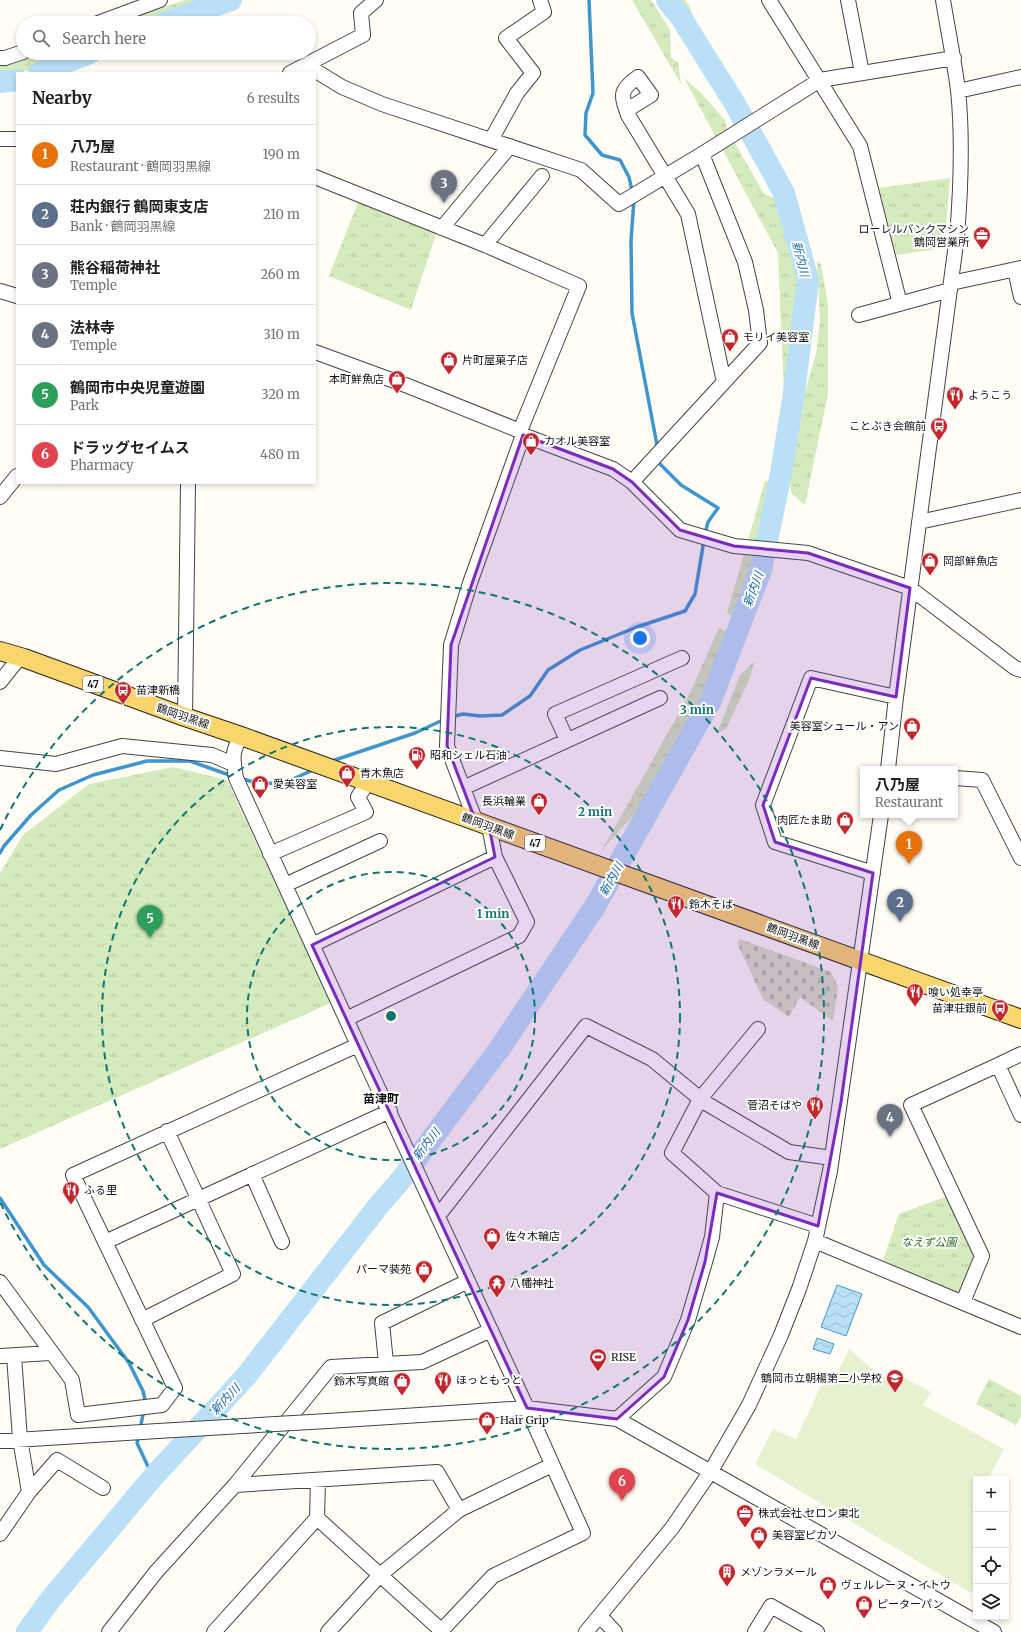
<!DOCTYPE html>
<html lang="en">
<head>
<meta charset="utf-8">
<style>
	body { margin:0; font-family:Merriweather,"Noto Sans JP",serif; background:#f2f2f2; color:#202124 }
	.controls { position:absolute; right:12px; bottom:12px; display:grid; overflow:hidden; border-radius:0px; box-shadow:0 2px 6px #0003 }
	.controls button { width:36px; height:36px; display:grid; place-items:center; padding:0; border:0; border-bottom:1px solid #e0e0e0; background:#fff; color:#202124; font:20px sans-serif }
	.you { position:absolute; left:640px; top:638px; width:14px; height:14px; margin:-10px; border:3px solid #fff; border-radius:50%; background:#1a73e8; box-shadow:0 0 0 6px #1a73e833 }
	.badge { display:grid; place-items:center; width:26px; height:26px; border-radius:50%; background:#b45309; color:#fff; font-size:13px; font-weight:700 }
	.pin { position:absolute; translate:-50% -33px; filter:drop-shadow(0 1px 2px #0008) }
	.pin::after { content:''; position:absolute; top:21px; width:14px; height:12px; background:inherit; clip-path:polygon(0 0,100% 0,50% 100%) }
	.popup { position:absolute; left:860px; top:766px; width:98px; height:52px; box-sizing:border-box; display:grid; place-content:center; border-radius:0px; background:#fff; filter:drop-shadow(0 1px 3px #0005); font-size:13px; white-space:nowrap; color:#757577 }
	.popup b { font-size:15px; color:#202124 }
	.popup::after { content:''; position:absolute; left:50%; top:100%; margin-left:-8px; border:8px solid transparent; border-top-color:#fff }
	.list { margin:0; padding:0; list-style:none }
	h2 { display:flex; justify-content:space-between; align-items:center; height:52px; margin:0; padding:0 16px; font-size:17px }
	h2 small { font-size:13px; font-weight:400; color:#757577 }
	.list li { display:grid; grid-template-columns:26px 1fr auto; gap:12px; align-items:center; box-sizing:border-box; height:60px; padding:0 16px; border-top:1px solid #e0e0e0 }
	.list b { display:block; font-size:15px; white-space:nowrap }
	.list p { margin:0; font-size:13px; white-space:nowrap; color:#757577 }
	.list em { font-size:13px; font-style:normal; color:#757577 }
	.icon { flex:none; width:22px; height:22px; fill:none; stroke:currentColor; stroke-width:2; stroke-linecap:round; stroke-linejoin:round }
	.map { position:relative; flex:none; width:1021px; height:1632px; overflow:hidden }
	.search { position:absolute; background:#fff; box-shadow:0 2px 6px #0003; left:16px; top:16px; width:300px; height:44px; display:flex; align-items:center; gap:10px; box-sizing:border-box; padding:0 14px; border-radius:22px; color:#757577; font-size:15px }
	.panel { position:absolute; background:#fff; box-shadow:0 2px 6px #0003; left:16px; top:72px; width:300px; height:412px; border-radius:0px }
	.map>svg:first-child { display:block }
</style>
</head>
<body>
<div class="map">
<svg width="1021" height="1632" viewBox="0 0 1021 1632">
	<defs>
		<pattern id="grass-tufts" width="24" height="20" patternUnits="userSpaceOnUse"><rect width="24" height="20" fill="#d5ebbd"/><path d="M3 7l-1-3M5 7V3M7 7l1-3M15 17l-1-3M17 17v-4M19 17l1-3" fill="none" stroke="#b6c8a1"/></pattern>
		<pattern id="cemetery-stones" width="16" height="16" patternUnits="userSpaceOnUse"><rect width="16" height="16" fill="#d9e3c4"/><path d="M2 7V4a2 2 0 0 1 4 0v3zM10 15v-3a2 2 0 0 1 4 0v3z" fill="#b9c2a7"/></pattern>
		<pattern id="water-waves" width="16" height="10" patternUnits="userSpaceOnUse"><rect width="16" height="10" fill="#b9e0f7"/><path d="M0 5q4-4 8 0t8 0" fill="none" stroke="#9ebfd3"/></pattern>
	</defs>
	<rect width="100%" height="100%" fill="#fffdf5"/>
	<path fill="url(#grass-tufts)" d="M185,0H207L181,8L145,23H118Z
		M632,0H651L670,30L671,58L678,62L681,84Z
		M674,0H685L689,5L700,35L684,10Z
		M46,53H73L45,65L4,77L0,76V62H5Z
		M684,78L701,93L725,120L727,129L764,194L779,199L803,278L796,343L784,394L778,253Z
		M950,178L944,248L896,255L879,188Z
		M358,202L437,231L411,310L329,276Z
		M817,261L821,264L828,304V394L805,505L791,493L789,468L801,406L816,354L820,321Z
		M773,480L754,580L738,619L727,613L765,481Z
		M719,628L731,633L704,703L675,753L631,818L602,850L689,695Z
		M755,661L749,680L726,729L717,733L740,675Z
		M173,767L227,780L331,1003L0,1149V873L23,835L89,784Z
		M947,1196L976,1258L961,1296L883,1260L899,1214Z
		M989,1379L1021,1396V1416L1016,1425L976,1404Z"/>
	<path fill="url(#cemetery-stones)" d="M740,939L831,972L838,987L833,1021L800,997L789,1017L763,999L737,943Z"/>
	<path fill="#e6f2cf" d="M849,1349L871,1368L889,1379L893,1372L931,1392L923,1405L1004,1449L988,1479H976V1584L971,1593L755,1464L773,1429L796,1439L824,1379L837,1384L841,1373L838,1372Z"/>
	<path fill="url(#water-waves)" stroke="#3f96cf" d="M837,1285L862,1294L846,1336L821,1327Z
		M817,1338L834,1344L830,1354L813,1349Z"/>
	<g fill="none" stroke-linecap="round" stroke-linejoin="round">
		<path stroke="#3f96cf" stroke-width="3.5" d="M589,0L593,93L586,113L585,135L602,155L620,160L629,177L632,191
			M634,199L631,241L632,313L657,445L655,448
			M656,460L681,485L718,508L708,522L705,534
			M451,717L463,714L480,716L502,715L530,696L548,670L580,650L637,627L685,611L695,594L704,540
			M329,762L415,733L445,719
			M240,778L253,782L282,784L315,769
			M0,853L4,846L31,815L59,790L93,775L147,761H190L232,776
			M0,1198L44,1265L88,1307L129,1363L143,1391L146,1404
			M140,1429L144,1410
			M139,1435L137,1443L153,1477"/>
		<path stroke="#b9e0f7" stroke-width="22" d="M164,23L231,0
			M39,73L90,53
			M0,82L17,80
			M27,1632L50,1600L153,1477L247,1375L379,1205L400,1181L500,1048L594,908L711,700L761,570L781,473L794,393L808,280L784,193L735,104L680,16L667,0"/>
		<g stroke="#444" stroke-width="16">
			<path id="minor" d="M769,0L860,146L900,304
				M848,0L862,73
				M98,23L160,0
				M0,58H5L23,52
				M306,65L342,87L382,104L581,170L619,204L702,154L820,80L954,58
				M290,73L363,35L361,13L376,0
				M958,91L1021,77
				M627,110L651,95L638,77C619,90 621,95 628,115L688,214L724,382
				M0,139H17
				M491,140L517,93L533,73L506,38L544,12L540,0
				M315,177L485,245L579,286L520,431
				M442,228L510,146
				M485,245L542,176
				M1015,270L1021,297
				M951,283L1021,268
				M0,291L17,296
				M859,315L950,290
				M315,352L408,386L520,431L523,435L613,469L632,482L680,530L734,546L808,553L910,588L1015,668L1021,670
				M632,482L760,343L756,310L745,262L702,154
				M0,497L17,476
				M919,522L1021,500
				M0,682L20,657
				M185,717L188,483
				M241,736C231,753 233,759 236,778L358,1045L527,1408L583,1533L493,1576L440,1632
				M567,740L555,714L682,658
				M0,758L56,764L122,746L212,755L233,764
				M888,769L896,697L957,236C961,187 963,139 958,90C954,60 948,30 943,0
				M955,778L982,780L1021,858
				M463,788L660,698
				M476,822L447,746L451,645L470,583L523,435
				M270,854L366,812L358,797L368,782
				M873,873L775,842L763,805L811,678L896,697
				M285,885L380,841
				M312,945L495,857
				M346,1019L519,936L527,922L495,857L489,826
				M1021,1054L998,1065L1021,1115
				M252,1174L282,1242
				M717,1193L818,1226
				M438,1216L586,1026L652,1059L704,1102L789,1152L832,1158
				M815,1241L1021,1327
				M105,1242L390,1111
				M0,1282L72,1380L78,1415L162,1405L175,1388L73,1175L358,1045
				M963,1302L982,1256L911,1105L998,1065
				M142,1320L233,1274L167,1131
				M0,1356L51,1353
				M386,1363L382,1323L468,1281
				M617,1419L664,1377L688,1320L705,1262L712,1237L717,1193L672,1153L700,1099L758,1029
				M328,1421L527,1408L617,1419L994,1632
				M0,1441L158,1431
				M235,1485L331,1367L422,1362L491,1330
				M29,1492L57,1460L103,1488
				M317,1518L443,1632
				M0,1534L29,1492L20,1439L14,1356
				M600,1616L615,1632
				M109,1632L156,1572L235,1485L437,1472L459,1510
				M214,1632L317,1518L318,1480
				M328,1632L380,1575L459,1510L552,1465
				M586,1632L672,1528L711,1471L749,1405L781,1335L799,1289L815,1241L830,1171L881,815
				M755,1632L771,1606L817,1632"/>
		</g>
		<g stroke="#222" stroke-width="20">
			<path id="major" d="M0,651L24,658L185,717L241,736L1021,1019"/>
		</g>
		<use href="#minor" stroke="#fff" stroke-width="14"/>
		<use href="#major" stroke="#f9d66b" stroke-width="18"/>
		<g stroke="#444" stroke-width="16" stroke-linecap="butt">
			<path id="minor-bridge" d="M158,1431L328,1421"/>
		</g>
		<use href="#minor-bridge" stroke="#fff" stroke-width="14"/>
	</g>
	<path fill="#7b2cbf" fill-opacity="0.2" stroke="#7b2cbf" stroke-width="3" stroke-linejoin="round" d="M523,435L613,469L632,482L680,530L734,546L808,553L910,588L896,697L811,678L763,805L775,842L873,873L841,1102L818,1226L717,1193L705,1262L688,1320L664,1377L617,1419L527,1408L312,945L495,857L489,826L476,822L447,746L451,645Z"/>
	<g fill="none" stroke="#0f766e" stroke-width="2" stroke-dasharray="7 5">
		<circle cx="391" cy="1016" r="144"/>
		<circle cx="391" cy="1016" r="289"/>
		<path d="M0 830A433 433 0 1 1 0 1202"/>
	</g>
	<defs>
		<g id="office-pin" transform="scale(0.9)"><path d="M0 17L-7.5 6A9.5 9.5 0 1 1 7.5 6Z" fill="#c4262e" stroke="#fff"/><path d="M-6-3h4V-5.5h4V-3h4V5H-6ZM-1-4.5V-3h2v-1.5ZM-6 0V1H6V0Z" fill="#fff"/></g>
		<g id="shop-pin" transform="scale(0.9)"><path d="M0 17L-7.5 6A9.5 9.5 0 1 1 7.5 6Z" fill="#c4262e" stroke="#fff"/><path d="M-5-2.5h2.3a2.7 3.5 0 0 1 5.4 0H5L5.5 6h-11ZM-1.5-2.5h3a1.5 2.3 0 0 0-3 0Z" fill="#fff"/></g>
		<g id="restaurant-pin" transform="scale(0.9)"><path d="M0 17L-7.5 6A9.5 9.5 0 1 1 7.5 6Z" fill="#c4262e" stroke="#fff"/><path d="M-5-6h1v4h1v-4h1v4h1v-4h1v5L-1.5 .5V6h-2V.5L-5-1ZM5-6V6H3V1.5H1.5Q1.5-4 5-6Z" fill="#fff"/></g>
		<g id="bus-pin" transform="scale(0.9)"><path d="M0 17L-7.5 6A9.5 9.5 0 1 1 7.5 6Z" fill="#c4262e" stroke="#fff"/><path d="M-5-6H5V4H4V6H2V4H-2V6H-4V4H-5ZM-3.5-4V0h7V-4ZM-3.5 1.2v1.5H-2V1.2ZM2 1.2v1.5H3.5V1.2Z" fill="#fff"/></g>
		<g id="fuel-pin" transform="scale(0.9)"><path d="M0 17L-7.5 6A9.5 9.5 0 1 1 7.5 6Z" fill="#c4262e" stroke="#fff"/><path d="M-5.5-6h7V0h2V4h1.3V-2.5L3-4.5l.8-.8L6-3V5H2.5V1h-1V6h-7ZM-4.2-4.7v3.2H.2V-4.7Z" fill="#fff"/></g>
		<g id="temple-pin" transform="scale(0.9)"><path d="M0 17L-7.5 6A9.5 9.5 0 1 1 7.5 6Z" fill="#c4262e" stroke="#fff"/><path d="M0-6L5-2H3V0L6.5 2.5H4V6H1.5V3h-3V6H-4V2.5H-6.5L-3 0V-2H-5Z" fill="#fff"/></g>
		<g id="stadium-pin" transform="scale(0.9)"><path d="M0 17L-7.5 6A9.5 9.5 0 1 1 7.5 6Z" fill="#c4262e" stroke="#fff"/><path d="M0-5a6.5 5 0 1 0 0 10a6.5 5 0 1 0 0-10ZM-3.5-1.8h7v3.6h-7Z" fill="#fff"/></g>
		<g id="school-pin" transform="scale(0.9)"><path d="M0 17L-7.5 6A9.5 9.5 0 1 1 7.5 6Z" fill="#c4262e" stroke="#fff"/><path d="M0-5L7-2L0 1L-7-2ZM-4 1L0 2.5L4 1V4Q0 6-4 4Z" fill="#fff"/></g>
		<g id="building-pin" transform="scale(0.9)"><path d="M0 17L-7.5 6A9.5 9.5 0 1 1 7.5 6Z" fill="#c4262e" stroke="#fff"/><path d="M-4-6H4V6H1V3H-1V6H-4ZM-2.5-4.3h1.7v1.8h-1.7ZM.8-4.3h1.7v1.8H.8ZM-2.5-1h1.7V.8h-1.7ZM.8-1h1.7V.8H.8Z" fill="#fff"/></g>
	</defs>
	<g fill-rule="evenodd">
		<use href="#office-pin" x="982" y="235"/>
		<use href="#shop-pin" x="730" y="337"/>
		<use href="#shop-pin" x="449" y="360"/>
		<use href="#shop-pin" x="397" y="379"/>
		<use href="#restaurant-pin" x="955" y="395"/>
		<use href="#bus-pin" x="939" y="426"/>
		<use href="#shop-pin" x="531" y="441"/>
		<use href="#shop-pin" x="930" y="561"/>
		<use href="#bus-pin" x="123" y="690"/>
		<use href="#shop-pin" x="912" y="726"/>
		<use href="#fuel-pin" x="417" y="755"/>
		<use href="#shop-pin" x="347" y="773"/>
		<use href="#shop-pin" x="260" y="784"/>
		<use href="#shop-pin" x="539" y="801"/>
		<use href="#shop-pin" x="845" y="820"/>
		<use href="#restaurant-pin" x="676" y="904"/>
		<use href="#restaurant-pin" x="915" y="992"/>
		<use href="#bus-pin" x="1000" y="1008"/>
		<use href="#restaurant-pin" x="815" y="1105"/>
		<use href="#restaurant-pin" x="71" y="1190"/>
		<use href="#shop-pin" x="492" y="1236"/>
		<use href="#shop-pin" x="424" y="1269"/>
		<use href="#temple-pin" x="497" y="1283"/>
		<use href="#stadium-pin" x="598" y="1357"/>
		<use href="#school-pin" x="895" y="1378"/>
		<use href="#restaurant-pin" x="443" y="1380"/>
		<use href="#shop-pin" x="402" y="1381"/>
		<use href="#shop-pin" x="487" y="1420"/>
		<use href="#office-pin" x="745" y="1513"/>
		<use href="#shop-pin" x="759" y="1535"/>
		<use href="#building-pin" x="727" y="1572"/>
		<use href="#shop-pin" x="828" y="1585"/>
		<use href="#shop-pin" x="864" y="1604"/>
	</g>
	<g text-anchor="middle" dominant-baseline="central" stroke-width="4" stroke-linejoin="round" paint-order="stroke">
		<g fill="#fff" stroke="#585858" stroke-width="1">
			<rect x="83" y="676" width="20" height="16" rx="3"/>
			<rect x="525" y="835" width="20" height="16" rx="3"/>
		</g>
		<g font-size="10" font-weight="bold" fill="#111">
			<text x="93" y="684">47</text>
			<text x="535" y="843">47</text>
		</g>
		<g font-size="11" fill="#111" stroke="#fff" text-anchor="start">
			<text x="969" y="229" text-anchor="end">ローレルバンクマシン<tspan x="969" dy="13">鶴岡営業所</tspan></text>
			<text x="743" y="337">モリイ美容室</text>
			<text x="462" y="360">片町屋菓子店</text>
			<text x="384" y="379" text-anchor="end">本町鮮魚店</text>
			<text x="968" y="395">ようこう</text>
			<text x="926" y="426" text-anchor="end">ことぶき会館前</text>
			<text x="544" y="441">カオル美容室</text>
			<text x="943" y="561">岡部鮮魚店</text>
			<text x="136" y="690">苗津新橋</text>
			<text x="899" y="726" text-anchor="end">美容室シュール・アン</text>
			<text x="430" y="755">昭和シェル石油</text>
			<text x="360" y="773">青木魚店</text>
			<text x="273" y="784">愛美容室</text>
			<text x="526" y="801" text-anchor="end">長浜輪業</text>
			<text x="832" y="820" text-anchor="end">肉匠たま助</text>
			<text x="689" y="904">鈴木そば</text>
			<text x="928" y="992">喰い処幸亭</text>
			<text x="987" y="1008" text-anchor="end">苗津荘銀前</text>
			<text x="802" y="1105" text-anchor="end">菅沼そばや</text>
			<text x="84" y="1190">ふる里</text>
			<text x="505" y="1236">佐々木輪店</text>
			<text x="411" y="1269" text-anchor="end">パーマ装苑</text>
			<text x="510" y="1283">八幡神社</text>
			<text x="611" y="1357">RISE</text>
			<text x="882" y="1378" text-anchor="end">鶴岡市立朝楊第二小学校</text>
			<text x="456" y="1380">ほっともっと</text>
			<text x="389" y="1381" text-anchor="end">鈴木写真館</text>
			<text x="500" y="1420">Hair Grip</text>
			<text x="758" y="1513">株式会社 セロン東北</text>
			<text x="772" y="1535">美容室ピカソ</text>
			<text x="740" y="1572">メゾンラメール</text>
			<text x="841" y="1585">ヴェルレーヌ・イトウ</text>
			<text x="877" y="1604">ピーターパン</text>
		</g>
		<g font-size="11" fill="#111" stroke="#fff">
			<text transform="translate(183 716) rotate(19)">鶴岡羽黒線</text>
			<text transform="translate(488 826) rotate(20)">鶴岡羽黒線</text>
			<text transform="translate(793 936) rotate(20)">鶴岡羽黒線</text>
		</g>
		<g font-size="11" font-style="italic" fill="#2f6b1f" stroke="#fff">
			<text x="929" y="1242">なえず公園</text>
		</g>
		<g font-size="12" font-style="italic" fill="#1768a6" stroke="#fff">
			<text transform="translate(801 259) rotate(76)">新内川</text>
			<text transform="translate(753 589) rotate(-70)">新内川</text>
			<text transform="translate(611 879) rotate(-61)">新内川</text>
			<text transform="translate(426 1144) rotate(-52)">新内川</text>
			<text transform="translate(225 1399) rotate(-47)">新内川</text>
		</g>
		<g font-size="12" font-weight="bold" fill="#111" stroke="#fff">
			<text x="381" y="1098">苗津町</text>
		</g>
	</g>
	<circle cx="391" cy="1016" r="6" fill="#0f766e" stroke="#fff" stroke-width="2"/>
	<g font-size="12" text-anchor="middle" font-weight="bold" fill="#0f766e" stroke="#fff" stroke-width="4" stroke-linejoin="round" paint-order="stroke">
		<text x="697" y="714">3 min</text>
		<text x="595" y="816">2 min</text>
		<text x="493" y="918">1 min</text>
	</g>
</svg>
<div class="controls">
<button>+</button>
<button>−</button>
<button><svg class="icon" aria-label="locate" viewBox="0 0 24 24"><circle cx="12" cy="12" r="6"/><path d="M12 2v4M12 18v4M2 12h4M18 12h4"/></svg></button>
<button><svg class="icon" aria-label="layers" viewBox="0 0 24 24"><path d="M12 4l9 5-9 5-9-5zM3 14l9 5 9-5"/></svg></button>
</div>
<div class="you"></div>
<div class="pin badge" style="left:909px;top:864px;background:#e8710a">1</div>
<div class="popup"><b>八乃屋</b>Restaurant</div>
<div class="pin badge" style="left:900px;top:922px;background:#5c6f8a">2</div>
<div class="pin badge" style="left:444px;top:203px;background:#6b7280">3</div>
<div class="pin badge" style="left:890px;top:1137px;background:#6b7280">4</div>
<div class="pin badge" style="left:150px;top:938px;background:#2e9e5b">5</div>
<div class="pin badge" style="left:622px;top:1501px;background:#e0444e">6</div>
<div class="search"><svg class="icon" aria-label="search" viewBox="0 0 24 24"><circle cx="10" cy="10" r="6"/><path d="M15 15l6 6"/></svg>Search here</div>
<section class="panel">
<h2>Nearby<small>6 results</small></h2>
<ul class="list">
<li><span class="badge" style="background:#e8710a">1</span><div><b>八乃屋</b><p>Restaurant · 鶴岡羽黒線</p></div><em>190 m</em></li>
<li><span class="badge" style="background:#5c6f8a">2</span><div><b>荘内銀行 鶴岡東支店</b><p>Bank · 鶴岡羽黒線</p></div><em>210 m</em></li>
<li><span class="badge" style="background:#6b7280">3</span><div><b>熊谷稲荷神社</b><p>Temple</p></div><em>260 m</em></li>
<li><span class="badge" style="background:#6b7280">4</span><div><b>法林寺</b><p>Temple</p></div><em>310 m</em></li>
<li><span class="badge" style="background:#2e9e5b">5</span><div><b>鶴岡市中央児童遊園</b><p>Park</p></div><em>320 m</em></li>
<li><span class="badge" style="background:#e0444e">6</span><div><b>ドラッグセイムス</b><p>Pharmacy</p></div><em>480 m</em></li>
</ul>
</section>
</div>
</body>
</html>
